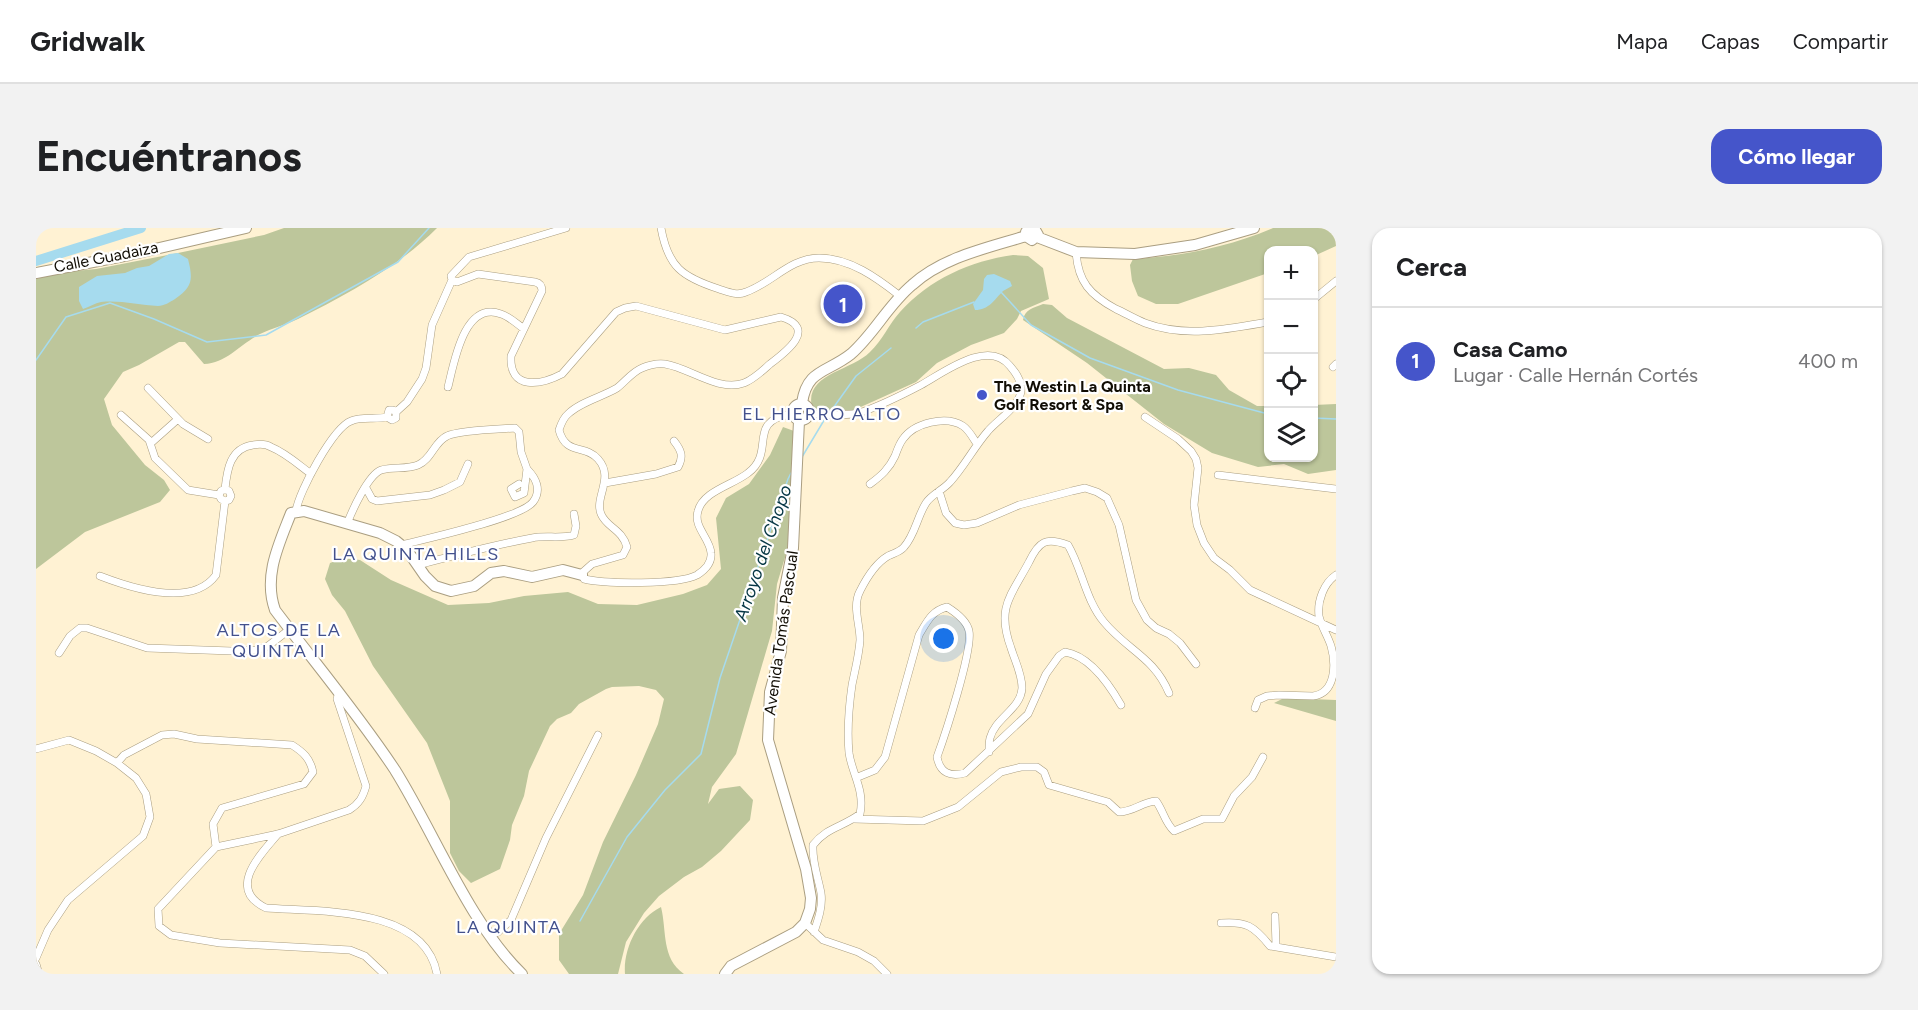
<!DOCTYPE html>
<html lang="es">
<head>
<meta charset="utf-8">
<style>
	body { margin:0; font-family:Figtree,sans-serif; background:#f2f2f2; color:#202124 }
	.controls { position:absolute; right:18px; top:18px; display:grid; overflow:hidden; border-radius:12px; box-shadow:0 2px 4px #0004 }
	.controls button { width:54px; height:54px; display:grid; place-items:center; padding:0; border:0; border-bottom:2px solid #e0e0e0; background:#fff; color:#202124; font:30px sans-serif }
	.you { position:absolute; left:908px; top:411px; width:21px; height:21px; margin:-15px; border:4px solid #fff; border-radius:50%; background:#1a73e8; box-shadow:0 0 0 9px #1a73e833 }
	.badge { display:grid; place-items:center; width:39px; height:39px; border-radius:50%; background:#4555ca; color:#fff; font-size:20px; font-weight:700 }
	.pin { position:absolute; translate:-50% -50%; border:3px solid #fff; box-shadow:0 2px 6px #0006 }
	.list { margin:0; padding:0; list-style:none }
	h2 { display:flex; justify-content:space-between; align-items:center; height:78px; margin:0; padding:0 24px; font-size:26px }
	h2 small { font-size:20px; font-weight:400; color:#757577 }
	.list li { display:grid; grid-template-columns:39px 1fr auto; gap:18px; align-items:center; box-sizing:border-box; height:108px; padding:0 24px; border-top:2px solid #e0e0e0 }
	.list b { display:block; font-size:22px; white-space:nowrap }
	.list p { margin:0; font-size:20px; white-space:nowrap; color:#757577 }
	.list em { font-size:20px; font-style:normal; color:#757577 }
	.icon { flex:none; width:33px; height:33px; fill:none; stroke:currentColor; stroke-width:2; stroke-linecap:round; stroke-linejoin:round }
	.map { position:relative; flex:none; width:1300px; height:746px; overflow:hidden; border-radius:18px }
	header { display:flex; align-items:center; gap:36px; box-sizing:border-box; height:84px; padding:0 30px; background:#fff; border-bottom:2px solid #e0e0e0 }
	header strong { font-size:28px }
	nav { display:flex; gap:33px; margin-inline-start:auto; font-size:21px }
	.intro { display:flex; align-items:center; justify-content:space-between; box-sizing:border-box; height:144px; padding:0 36px }
	h1 { margin:0; font-size:42px }
	.button { padding:15px 27px; border-radius:18px; background:#4555ca; color:#fff; font-size:21px; font-weight:700 }
	main { display:flex; gap:36px; padding:0 36px }
	aside { flex:1; background:#fff; border-radius:18px; box-shadow:0 2px 4px #0004 }
	.map>svg:first-child { display:block }
</style>
</head>
<body>
<header>
<strong>Gridwalk</strong>
<nav><a>Mapa</a><a>Capas</a><a>Compartir</a></nav>
</header>
<div class="intro"><h1>Encuéntranos</h1><a class="button">Cómo llegar</a></div>
<main>
<div class="map">
<svg width="1300" height="746" viewBox="0 0 1300 746">
	<rect width="100%" height="100%" fill="#fff2d3"/>
	<path fill="#bdc69b" d="M248,0H401C362,39 312,66 262,91C250,97 236,100 224,106C204,116 191,135 168,136L149,114H143L103,137L87,144L68,171L76,197L109,237L128,252L134,262L124,274L49,304L0,341V51L28,44L60,41L142,25L228,7Z
		M1237,0H1300V18L1278,28V22H1232V45L1142,76H1120L1102,68L1096,53L1094,37L1097,31C1146,28 1192,19 1237,0Z
		M977,27L992,28L1007,40L1013,71L985,83L981,91L968,105L935,117L901,135L880,154L847,169L818,182L786,183L776,179C768,146 815,143 834,124C846,113 853,96 864,84C894,51 934,33 977,27Z
		M1007,76L1016,77L1031,90L1128,141L1153,140L1180,147L1193,162L1221,178H1232V230H1278V177L1300,176V242L1272,246L1248,236L1222,239L1176,225L1128,196L1051,135L987,92C989,81 997,80 1007,76Z
		M747,199L758,203L753,316L741,356L736,403L700,526L676,559L672,576L683,561L704,558L717,572L714,592L685,623L666,639L648,649L623,668L608,685L590,714L582,746H533L523,732V706L547,667L567,614L600,547L622,496L628,471L620,462L603,458L576,459L570,461L543,476L535,485L521,491L514,498L493,543L488,568L476,597L474,612L464,641L435,655L423,643L414,625V573L391,515L337,438L309,383L296,367L289,351L294,335L307,330L324,332L355,352L412,377L453,375L488,368L532,364L562,376L601,377L647,366L671,357L685,341L680,290L690,270L713,256L734,227Z
		M1248,470L1300,472V493L1238,475Z
		M625,679C631,703 625,730 648,746H589C587,721 602,690 625,679Z"/>
	<path fill="#a6dbee" d="M142,25L152,31C157,51 157,59 139,71C134,74 128,78 122,78C103,77 84,72 65,74C59,75 53,79 47,81L43,73V59L61,48L89,45L101,40L113,38L133,26Z
		M958,46L974,53L976,58C973,60 970,61 967,63C958,72 953,82 939,82L937,76L947,62L948,51L951,47Z"/>
	<g fill="none" stroke-linecap="round" stroke-linejoin="round">
		<path stroke="#a6dbee" stroke-width="1.5" d="M965,64L995,97L1054,130L1142,162L1232,186
			M880,100L887,94L938,74
			M0,132L30,89L74,75L118,91L171,114L230,107L362,34L393,0
			M795,183L820,148L855,120
			M1278,190L1300,191
			M766,229L790,189
			M544,693L591,609L629,562L665,526L684,450L752,251L755,245"/>
		<path stroke="#a6dbee" stroke-width="10" d="M0,33L105,0"/>
		<g stroke="#aa9e81" stroke-width="8">
			<path id="street" d="M530,0L433,29L415,48L416,52L421,54L442,46L499,54C504,55 506,58 506,63L475,128C473,163 505,157 526,146L580,84L589,80L600,78L689,102L745,89C782,100 750,124 734,136C726,143 718,151 708,155C682,164 654,140 629,136C621,135 613,137 606,140C596,144 589,154 581,160C566,169 544,174 532,186C527,190 525,196 523,202C530,228 549,216 562,231C579,250 558,269 565,286C571,300 586,301 591,319L587,327L556,336L547,344L548,351C570,356 642,357 661,347C669,342 676,335 675,325C674,310 657,299 662,283C667,263 697,257 712,245C741,223 709,193 756,186
				M625,0C632,39 646,49 683,61C692,64 701,68 710,64C736,55 754,30 783,30C814,30 841,50 864,68
				M1040,24C1042,54 1054,67 1080,81C1089,85 1099,91 1109,95C1149,110 1192,101 1232,94
				M1278,71L1300,53
				M1297,139L1300,136
				M412,159C418,135 428,72 465,86C474,89 481,96 488,101
				M112,160L147,196L172,211
				M360,184L357,182H353L351,189L356,192L360,190V184L371,174L386,151L390,140L396,97L416,52
				M774,185C782,188 815,187 823,185C844,178 866,167 885,157C907,145 952,110 974,138C979,144 984,150 985,158C988,176 962,191 952,203C938,219 928,239 914,254C907,262 896,266 890,275C881,289 879,307 868,319C864,324 858,325 852,328C840,335 830,351 824,363C816,378 824,396 824,412C823,427 819,442 816,457C813,478 811,503 813,525C816,546 829,562 824,586C807,599 791,599 777,617C776,634 782,649 785,665C787,678 782,692 778,704
				M85,187L113,212L119,230L152,262L183,267
				M1109,189L1142,211L1155,223L1160,231L1162,240L1158,277L1161,297L1168,315L1178,330L1194,342L1214,362L1300,402
				M115,215L142,191
				M1182,247L1300,261
				M569,255L620,246L642,239C648,228 645,222 638,213
				M834,256C845,248 853,241 859,228C861,223 863,216 867,211C878,195 910,187 927,198C933,202 937,210 941,216
				M330,260L336,271L341,273L394,267L408,262L424,254L432,236
				M189,261L193,263L195,268L193,272L189,273L185,271L183,267L185,263L189,261C191,242 194,220 217,217C223,216 230,216 235,219C250,225 263,237 275,246
				M903,263L910,285L919,295L928,297L941,295L983,277L1036,263L1049,260L1061,264L1071,270L1083,297L1100,372L1111,392L1120,400L1133,406L1144,415L1160,436
				M260,283C263,263 297,200 315,193C326,188 340,192 351,189
				M311,296C316,283 332,247 345,242C357,238 370,242 382,237C396,231 398,214 411,208C423,202 463,201 479,200L483,204L485,224L491,241L488,265L479,269L475,261L483,256
				M365,317C389,311 485,290 497,274C506,262 500,250 491,241
				M382,337C420,327 458,317 496,310C509,307 525,311 538,307L540,298L538,286
				M64,348C95,360 156,380 180,347L189,273
				M23,425L34,408L44,400H51L111,420L196,423L220,422L232,418L254,401
				M303,464L301,471L330,558C327,569 323,576 313,582L242,606L180,619L122,681L123,698L135,707L184,715L314,722L329,728L348,746
				M1219,480L1222,472L1231,468L1243,467L1277,468C1300,465 1300,436 1295,418C1292,408 1285,398 1283,388C1281,373 1288,355 1300,347
				M0,521L33,512L60,523L81,535L100,550L110,566L114,589L107,608L32,672L12,702L0,730
				M953,524C953,520 953,514 954,510C959,490 985,481 986,460C986,446 979,433 975,420C960,379 975,368 993,334C1003,313 1010,309 1032,317C1046,341 1050,373 1068,394C1091,422 1118,429 1133,465
				M81,535L88,527L126,507L138,506L161,511L256,517C267,524 274,530 277,544L268,556L186,580L177,596L180,619
				M822,549L839,542L849,529L883,407C891,394 895,383 911,379C919,384 931,393 933,403C937,422 909,507 901,529C904,545 914,549 929,545L992,486L1010,446L1023,428L1029,424C1054,428 1073,456 1085,477
				M818,591L887,593L922,579L965,544L985,539H1001L1008,544L1013,557L1072,574L1083,584C1097,584 1106,574 1120,573C1127,582 1129,595 1138,603L1167,591H1186L1198,568L1216,549L1227,529
				M242,606C224,627 190,661 230,680C283,684 389,678 401,746
				M1239,688L1240,717
				M769,695L787,712L822,724L838,733L851,746
				M1185,695C1210,693 1218,698 1234,718L1300,729
				M455,707L462,704L475,692L510,610L562,507
				M0,736L3,746"/>
		</g>
		<g stroke="#aa9e81" stroke-width="12">
			<path id="secondary" d="M993,0L990,4V8L996,12L1002,7L998,0
				M1001,9L1040,24L1099,26L1159,17L1218,0
				M0,45L93,27L210,0
				M766,175C771,141 791,145 815,126C838,106 852,77 876,57C907,29 951,20 990,8
				M757 184a8 8 0 1 1 16 0a8 8 0 1 1-16 0Z
				M486,746C433,695 399,606 359,542C322,486 279,435 239,382C227,348 243,316 255,285L268,283L344,305L360,313L371,322L389,348L399,358L415,363L438,358L455,345L468,343L496,349L527,342L546,347
				M689,746L695,738L760,704L769,695L774,681L775,670L770,641L732,512L734,464L745,423L747,370L757,320L763,193"/>
		</g>
		<use href="#street" stroke="#fff" stroke-width="7"/>
		<use href="#secondary" stroke="#fff" stroke-width="10"/>
	</g>
	<circle fill="#4555ca" stroke="#fff" stroke-width="2" cx="946" cy="167" r="6"/>
	<g text-anchor="middle" dominant-baseline="central" stroke-width="4.5" stroke-linejoin="round" paint-order="stroke">
		<g font-size="16" fill="#110d04" stroke="#fff">
			<text transform="translate(70 29) rotate(-11)">Calle Guadaiza</text>
			<text transform="translate(745 405) rotate(-82)">Avenida Tomás Pascual</text>
		</g>
		<g font-size="16" font-weight="bold" fill="#110d04" stroke="#fff" text-anchor="start">
			<text x="958" y="158">The Westin La Quinta<tspan x="958" dy="18">Golf Resort &amp; Spa</tspan></text>
		</g>
		<g font-size="18" letter-spacing="1.5" fill="#43518d" stroke="#fff">
			<text x="786" y="186">EL HIERRO ALTO</text>
			<text x="380" y="326">LA QUINTA HILLS</text>
			<text x="243" y="402">ALTOS DE LA<tspan x="243" dy="21">QUINTA II</tspan></text>
			<text x="473" y="699">LA QUINTA</text>
		</g>
		<g font-size="18" font-style="italic" fill="#063745" stroke="#fff">
			<text transform="translate(727 325) rotate(-71)">Arroyo del Chopo</text>
		</g>
	</g>
</svg>
<div class="controls">
<button>+</button>
<button>−</button>
<button><svg class="icon" aria-label="locate" viewBox="0 0 24 24"><circle cx="12" cy="12" r="6"/><path d="M12 2v4M12 18v4M2 12h4M18 12h4"/></svg></button>
<button><svg class="icon" aria-label="layers" viewBox="0 0 24 24"><path d="M12 4l9 5-9 5-9-5zM3 14l9 5 9-5"/></svg></button>
</div>
<div class="you"></div>
<div class="pin badge" style="left:807px;top:76px">1</div>
</div>
<aside>
<h2>Cerca<small></small></h2>
<ul class="list">
<li><span class="badge">1</span><div><b>Casa Camo</b><p>Lugar · Calle Hernán Cortés</p></div><em>400 m</em></li>
</ul>
</aside>
</main>
</body>
</html>
